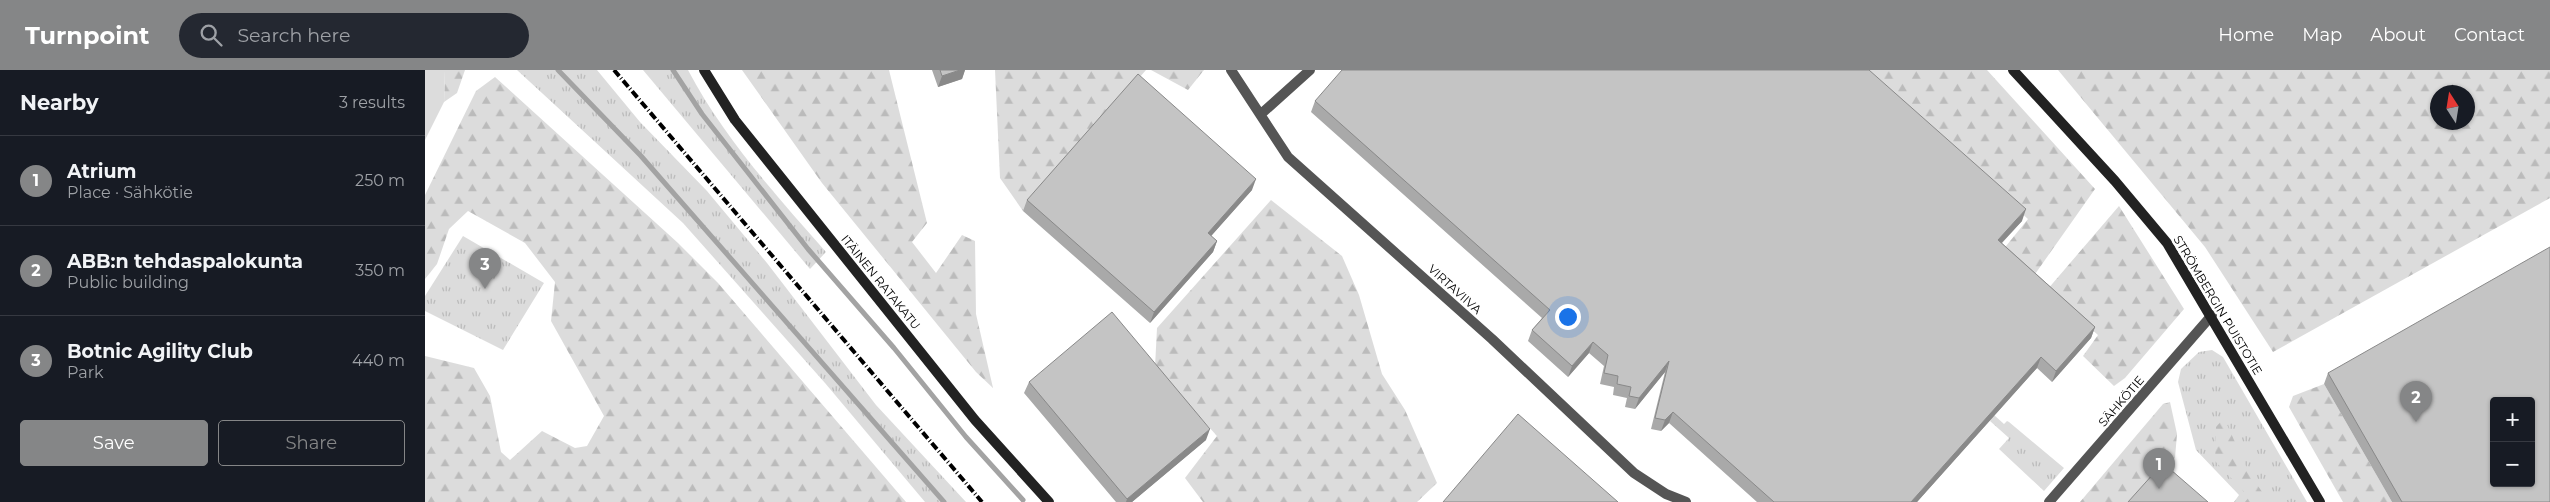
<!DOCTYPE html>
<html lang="en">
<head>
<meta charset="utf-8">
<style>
	body { margin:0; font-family:Montserrat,sans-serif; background:#242831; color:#f1f3f6 }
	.controls { position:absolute; right:15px; bottom:15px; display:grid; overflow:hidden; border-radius:5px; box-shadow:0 1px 4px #0004 }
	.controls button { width:45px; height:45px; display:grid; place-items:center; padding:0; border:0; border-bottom:1px solid #363941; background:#171b24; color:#f1f3f6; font:25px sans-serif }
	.compass { position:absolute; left:2005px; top:15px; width:45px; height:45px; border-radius:50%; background:#171b24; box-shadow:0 1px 4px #0004; rotate:348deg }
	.you { position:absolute; left:1142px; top:246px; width:18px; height:18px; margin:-12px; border:4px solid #fff; border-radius:50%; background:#1a73e8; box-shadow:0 0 0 8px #1a73e833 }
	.badge { display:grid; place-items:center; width:32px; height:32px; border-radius:50%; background:#858687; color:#fff; font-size:16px; font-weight:700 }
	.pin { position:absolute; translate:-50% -41px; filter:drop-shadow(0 1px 2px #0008) }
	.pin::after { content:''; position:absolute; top:26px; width:18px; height:15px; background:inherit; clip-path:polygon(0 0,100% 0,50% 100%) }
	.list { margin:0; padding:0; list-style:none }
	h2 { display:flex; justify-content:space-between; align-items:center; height:65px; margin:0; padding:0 20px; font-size:21px }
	h2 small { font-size:16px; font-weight:400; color:#9ea1a6 }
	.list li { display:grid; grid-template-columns:32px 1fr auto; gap:15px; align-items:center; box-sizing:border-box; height:90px; padding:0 20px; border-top:1px solid #363941 }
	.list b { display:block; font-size:19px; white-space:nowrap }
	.list p { margin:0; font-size:16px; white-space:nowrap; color:#9ea1a6 }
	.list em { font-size:16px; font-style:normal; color:#9ea1a6 }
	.actions { display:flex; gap:10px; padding:15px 20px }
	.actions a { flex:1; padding:11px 0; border:1px solid #858687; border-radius:5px; text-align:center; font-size:18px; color:#858687 }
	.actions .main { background:#858687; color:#fff }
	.icon { flex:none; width:28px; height:28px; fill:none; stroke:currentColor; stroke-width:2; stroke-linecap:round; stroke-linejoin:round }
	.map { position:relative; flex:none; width:2125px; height:432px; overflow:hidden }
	header { display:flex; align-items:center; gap:30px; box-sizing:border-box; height:70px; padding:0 25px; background:#858687; color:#fff }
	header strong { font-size:24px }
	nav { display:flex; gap:28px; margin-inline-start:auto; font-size:18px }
	.search { width:350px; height:45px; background:#242831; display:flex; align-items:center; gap:12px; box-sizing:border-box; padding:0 18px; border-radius:28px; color:#9ea1a6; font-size:19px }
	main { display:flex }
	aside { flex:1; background:#171b24 }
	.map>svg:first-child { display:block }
</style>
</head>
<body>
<header>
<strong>Turnpoint</strong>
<div class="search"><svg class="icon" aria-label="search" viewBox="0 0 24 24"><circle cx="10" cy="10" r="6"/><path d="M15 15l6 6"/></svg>Search here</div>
<nav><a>Home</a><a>Map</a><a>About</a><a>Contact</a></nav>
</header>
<main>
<aside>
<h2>Nearby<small>3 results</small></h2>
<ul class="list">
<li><span class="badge">1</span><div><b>Atrium</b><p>Place · Sähkötie</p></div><em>250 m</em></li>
<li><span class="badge">2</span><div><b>ABB:n tehdaspalokunta</b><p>Public building</p></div><em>350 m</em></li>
<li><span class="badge">3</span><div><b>Botnic Agility Club</b><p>Park</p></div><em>440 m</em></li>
</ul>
<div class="actions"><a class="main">Save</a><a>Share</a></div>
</aside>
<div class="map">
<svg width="2125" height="432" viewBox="0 0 2125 432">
	<defs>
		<pattern id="grass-tufts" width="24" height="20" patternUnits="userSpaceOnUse" patternTransform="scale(1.25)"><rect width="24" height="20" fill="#dcdcdc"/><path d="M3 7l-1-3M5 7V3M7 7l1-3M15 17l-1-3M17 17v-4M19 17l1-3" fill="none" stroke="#bbb"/></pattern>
		<pattern id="forest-firs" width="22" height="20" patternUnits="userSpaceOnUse" patternTransform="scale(1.25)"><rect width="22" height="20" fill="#dcdcdc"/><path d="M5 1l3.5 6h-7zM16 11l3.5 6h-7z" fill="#bbb"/></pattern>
	</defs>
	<rect width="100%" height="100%" fill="#fff"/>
	<path fill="url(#grass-tufts)" d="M92,0H172L215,52L282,121L342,193L451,335L541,432H500L400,313L258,153Z
		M218,0H263C298,67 351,125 401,182L385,199Z
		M38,166L119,213L78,280L0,241V226Z
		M1787,280L1798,287L1882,432H1809L1814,425L1771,380L1753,312L1756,299L1774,282Z
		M1569,345L1579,354L1582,351L1584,352L1639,398L1619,421L1574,379L1584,368L1565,351Z"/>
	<path fill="url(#forest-firs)" fill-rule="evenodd" d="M20,0H40L32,23L19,32Z
		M317,0H464L502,153L487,172L511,203L537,165L550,171L551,244L568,318L551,302L397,113Z
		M570,0H721L598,141L575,108Z
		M726,0H779L763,20Z
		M1435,0H1562L1670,119L1608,207L1577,181L1603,149Z
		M1633,0H2125V128L1848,282L1780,177ZM2012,22H2042V52H2012Z
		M70,7L253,173L293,213L481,432H0V286L49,298L65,326L76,382L85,390L117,361L150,378L162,376L179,346L126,251L130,212L100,173L43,141L24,159L12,194L0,209V125L51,21Z
		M846,130L917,186L934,225L957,304L980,340L1012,413L992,432H778L760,408L792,366L730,297L732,258Z
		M1694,136L1759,239L1700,308L1689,316L1658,286L1673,265L1622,220Z
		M1899,314L1967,432H1918L1864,337L1868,326Z
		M1745,332L1752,364L1750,388L1723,411L1705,432H1655L1738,334Z
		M1799,348L1824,403L1844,432H1820L1824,427L1790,391L1791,357Z"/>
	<path fill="#dcdcdc" d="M0,0H20L19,32L0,70Z"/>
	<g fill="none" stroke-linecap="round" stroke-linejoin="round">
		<path stroke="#a3a3a3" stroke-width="5" d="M133,0L216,86L519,432
			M248,0L277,44L383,179L469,278L541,367L598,430"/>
		<path stroke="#555" stroke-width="10" d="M806,0L863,87L1067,269L1209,403L1241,424L1261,432
			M836,44L885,0
			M1624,432L1787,245"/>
		<path stroke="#222" stroke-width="10" d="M279,0L310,50L550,350L624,432
			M1588,0L1690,111L1742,173L1895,432"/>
		<path stroke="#000" stroke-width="4" stroke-dasharray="8 2.5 1 2.5" stroke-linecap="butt" d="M189,0L557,432"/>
	</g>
	<path fill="#a9a9a9" d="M507,0H540L537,9L513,17Z
		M890,31L1597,151L1577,173L1670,257L1666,268L1627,312L1612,298L1492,432H1332L1244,353L1236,361L1226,359L1240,302L1210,339L1200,337L1202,328L1188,325L1189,317L1175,314L1179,296L1164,283L1143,307L1103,271L1107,260L1117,248L886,42Z
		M827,120L786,166L792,171L788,182L725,253L598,141L602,130Z
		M1903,303L2125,432H1967L1899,314Z
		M604,312L781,370L707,432H691L599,323Z"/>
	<path fill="#898989" d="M535,0H540L537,9L513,17L517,6Z
		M831,109L827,120L779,174L783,163Z
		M1601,139L1597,151L1569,181L1573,170Z
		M792,171L788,182L725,253L729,242Z
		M1670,257L1666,268L1627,312L1631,301Z
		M1168,272L1164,283L1143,307L1147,296Z
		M1616,287L1612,298L1492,432H1486Z
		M1244,291L1240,302L1210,339L1214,328Z
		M1248,342L1244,353L1236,361L1240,350Z
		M785,359L781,370L707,432H701L702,429Z"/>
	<path fill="#c4c4c4" stroke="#898989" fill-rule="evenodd" d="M515,0H535L517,6Z
		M917,0H1444L1601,139L1573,170L1670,257L1631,301L1616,287L1486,432H1349L1248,342L1240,350L1230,348L1244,291L1214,328L1204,326L1206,317L1192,314L1193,306L1179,303L1183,285L1168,272L1147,296L1107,260L1125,240L890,31Z
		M713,4L831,109L783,163L792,171L729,242L602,130Z
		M2125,177V432H1977L1903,303ZM2069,331H2106V413H2069Z
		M687,242L785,359L702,429L604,312Z
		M1093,344L1193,432H1018Z
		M1738,393L1783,432H1703Z"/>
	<g text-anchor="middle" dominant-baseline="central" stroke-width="5" stroke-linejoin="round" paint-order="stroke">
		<g font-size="12" fill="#000" stroke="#fff">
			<text transform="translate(456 212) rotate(51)">ITÄINEN RATAKATU</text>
			<text transform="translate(1030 219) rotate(42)">VIRTAVIIVA</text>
			<text transform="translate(1793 235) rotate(59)">STRÖMBERGIN PUISTOTIE</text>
			<text transform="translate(1696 331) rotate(-49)">SÄHKÖTIE</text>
		</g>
	</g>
</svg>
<div class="controls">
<button>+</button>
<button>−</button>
</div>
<svg class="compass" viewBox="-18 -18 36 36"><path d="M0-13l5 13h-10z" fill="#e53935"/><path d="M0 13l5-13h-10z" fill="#9ea1a6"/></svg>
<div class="you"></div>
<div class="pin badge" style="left:1734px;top:419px">1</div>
<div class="pin badge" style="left:1991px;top:352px">2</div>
<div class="pin badge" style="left:60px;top:219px">3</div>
</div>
</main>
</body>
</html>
